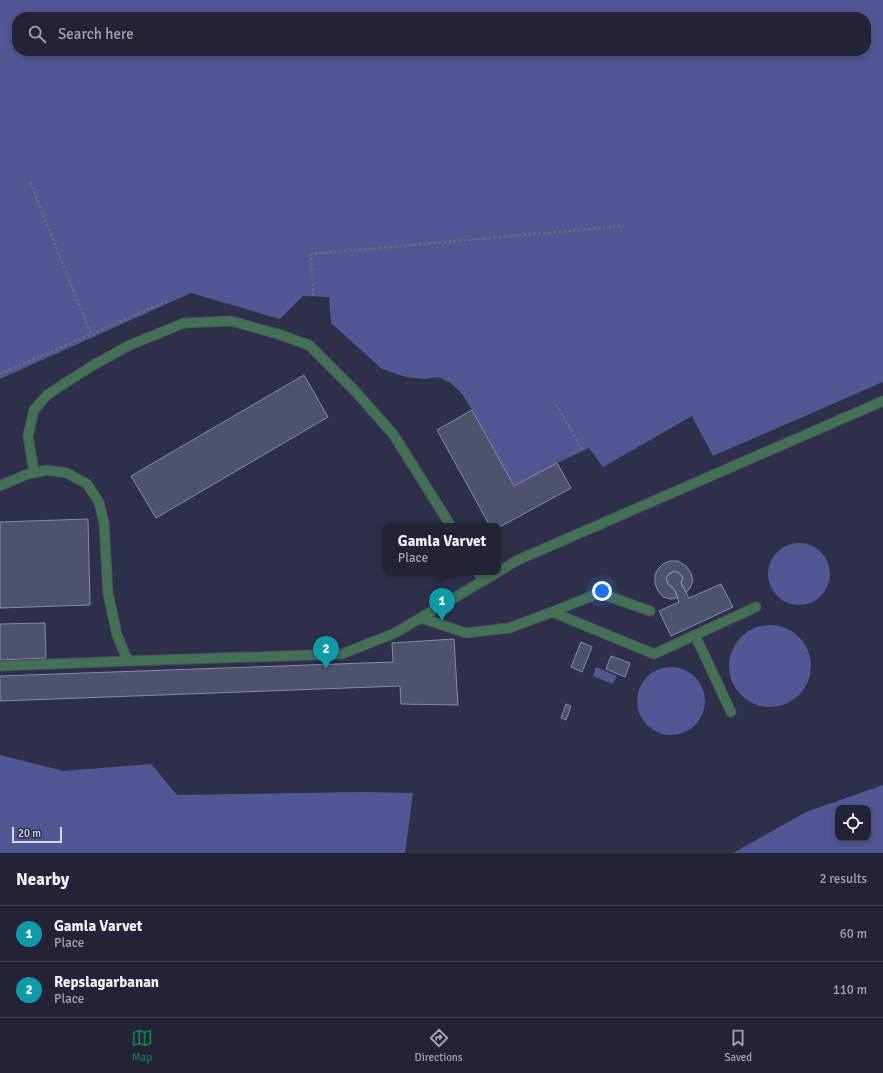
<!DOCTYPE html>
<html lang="en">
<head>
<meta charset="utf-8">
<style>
	body { margin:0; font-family:Signika,sans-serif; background:#2a2c3e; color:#f1f3f6 }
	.controls { position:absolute; right:12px; bottom:12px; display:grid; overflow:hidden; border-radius:8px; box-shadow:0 2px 6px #0003 }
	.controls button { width:36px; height:36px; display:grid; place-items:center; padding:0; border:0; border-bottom:1px solid #3f4151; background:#222436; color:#f1f3f6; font:20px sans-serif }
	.scale { position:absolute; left:12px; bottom:10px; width:50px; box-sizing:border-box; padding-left:4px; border:2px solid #d8dbea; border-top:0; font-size:11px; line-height:14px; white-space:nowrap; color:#d8dbea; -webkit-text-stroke:3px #2d3048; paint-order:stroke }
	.you { position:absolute; left:602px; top:591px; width:14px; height:14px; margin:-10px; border:3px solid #fff; border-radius:50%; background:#1a73e8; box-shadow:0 0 0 6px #1a73e833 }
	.badge { display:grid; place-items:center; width:26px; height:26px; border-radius:50%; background:#0b8043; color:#fff; font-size:13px; font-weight:700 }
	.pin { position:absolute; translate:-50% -33px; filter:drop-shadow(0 1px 2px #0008) }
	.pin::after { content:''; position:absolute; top:21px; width:14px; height:12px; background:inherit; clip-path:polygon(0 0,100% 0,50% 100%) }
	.popup { position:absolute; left:383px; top:523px; width:118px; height:52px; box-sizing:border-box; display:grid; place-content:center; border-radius:8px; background:#222436; filter:drop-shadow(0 1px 3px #0005); font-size:13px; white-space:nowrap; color:#a2a4ad }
	.popup b { font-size:15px; color:#f1f3f6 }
	.popup::after { content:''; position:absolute; left:50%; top:100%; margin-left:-8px; border:8px solid transparent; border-top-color:#222436 }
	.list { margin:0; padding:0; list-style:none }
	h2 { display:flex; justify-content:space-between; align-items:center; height:52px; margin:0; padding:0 16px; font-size:17px }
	h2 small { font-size:13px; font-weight:400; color:#a2a4ad }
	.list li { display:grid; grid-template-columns:26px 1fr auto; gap:12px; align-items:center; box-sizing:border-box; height:56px; padding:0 16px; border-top:1px solid #3f4151 }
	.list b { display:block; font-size:15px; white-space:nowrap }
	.list p { margin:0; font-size:13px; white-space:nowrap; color:#a2a4ad }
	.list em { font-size:13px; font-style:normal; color:#a2a4ad }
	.icon { flex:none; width:22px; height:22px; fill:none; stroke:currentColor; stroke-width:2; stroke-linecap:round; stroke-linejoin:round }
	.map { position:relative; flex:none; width:883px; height:853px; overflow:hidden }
	.search { position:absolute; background:#222436; box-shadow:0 2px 6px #0003; left:12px; right:12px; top:12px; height:44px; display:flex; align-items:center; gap:10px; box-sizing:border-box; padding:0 14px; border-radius:16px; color:#a2a4ad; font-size:15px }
	.sheet { height:164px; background:#222436 }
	nav { display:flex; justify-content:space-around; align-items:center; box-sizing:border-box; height:56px; border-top:1px solid #3f4151; background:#222436; font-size:11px; color:#a2a4ad }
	nav a { display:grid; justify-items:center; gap:2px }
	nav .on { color:#0b8043 }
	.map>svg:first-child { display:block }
</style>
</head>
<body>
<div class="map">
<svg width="883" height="853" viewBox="0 0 883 853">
	<rect width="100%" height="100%" fill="#2d3048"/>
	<path fill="#505792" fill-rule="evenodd" d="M0,0H883V382L713,456L692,416L603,467L589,448L557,463L514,486L472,410L462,394L452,384L439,377L424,379L406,377L382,369L331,323L329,297L303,296L280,319L191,293L0,379ZM17,17H866V51H17Z
		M768 574a31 31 0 1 1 62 0a31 31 0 1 1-62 0Z
		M729 666a41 41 0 1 1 82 0a41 41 0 1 1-82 0Z
		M637 701a34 34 0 1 1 68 0a34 34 0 1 1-68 0Z
		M596,667L617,676L613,684L593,676Z
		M0,755L63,771L151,764L177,795L364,792L413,793L405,853H0Z
		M883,785V853H733L806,812ZM838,808H868V838H838Z"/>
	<path fill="#4e526c" stroke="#868ba8" d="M304,375L328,417L156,518L131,476Z
		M472,410L514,486L557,463L571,488L498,528V526H490L437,430Z
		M88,519L90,605L0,608V522Z
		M670,561H678L686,566L691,573L693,581L690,588L686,593L681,583L683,578L680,574L675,571L669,574L666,578L668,584L674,589L678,598L671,599L663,597L658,591L655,583V575L658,569L663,564Z
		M675,571L680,574L683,578L681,583L689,598L721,584L733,607L671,636L659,611L679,602L674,589L668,584L666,578L669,574Z
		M45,623L46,658L0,660V624Z
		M454,639L458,705L401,704L400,686L0,701V676L393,662L392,643Z
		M581,642L592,647L582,672L571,667Z
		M611,656L630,663L625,677L606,669Z
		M566,704L571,706L566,720L561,718Z"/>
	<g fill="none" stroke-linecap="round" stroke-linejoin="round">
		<g stroke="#4c4f65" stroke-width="11">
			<path id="lane" d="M34,472L28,436L34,410L47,395L90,367L130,345L184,323L231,321L278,334L309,345L355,391L393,434L451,526
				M0,486L2,485L28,474L47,470L67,473L87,484L99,502L104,523L108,593L117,635L128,661
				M478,572L483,581
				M552,612L654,654L756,607
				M421,618L466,633L509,628L552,612L599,593L650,611
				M695,635L731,712
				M0,666L128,661L342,654L395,633L518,560L883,401"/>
		</g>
		<path stroke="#676a7f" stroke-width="2.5" stroke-dasharray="3 2" stroke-linecap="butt" d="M30,182L91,334
			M313,296L311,254L624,226
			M0,374L167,301
			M556,404L583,451"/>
		<use href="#lane" stroke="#437153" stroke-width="9"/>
	</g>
</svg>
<div class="controls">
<button><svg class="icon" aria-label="locate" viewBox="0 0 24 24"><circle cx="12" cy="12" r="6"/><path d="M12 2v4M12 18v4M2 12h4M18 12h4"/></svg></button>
</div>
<div class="scale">20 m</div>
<div class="you"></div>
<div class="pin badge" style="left:442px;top:621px;background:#0f9aa8">1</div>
<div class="popup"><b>Gamla Varvet</b>Place</div>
<div class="pin badge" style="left:326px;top:669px;background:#0f9aa8">2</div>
<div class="search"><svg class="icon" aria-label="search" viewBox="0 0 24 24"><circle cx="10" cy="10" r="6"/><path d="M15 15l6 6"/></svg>Search here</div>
</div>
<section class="sheet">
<h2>Nearby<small>2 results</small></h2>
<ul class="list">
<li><span class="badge" style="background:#0f9aa8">1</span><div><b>Gamla Varvet</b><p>Place</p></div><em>60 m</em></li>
<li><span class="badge" style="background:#0f9aa8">2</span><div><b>Repslagarbanan</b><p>Place</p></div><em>110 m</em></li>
</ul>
</section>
<nav>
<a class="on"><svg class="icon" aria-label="map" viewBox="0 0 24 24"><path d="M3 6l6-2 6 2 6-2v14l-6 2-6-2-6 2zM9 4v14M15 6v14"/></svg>Map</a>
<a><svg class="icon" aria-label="directions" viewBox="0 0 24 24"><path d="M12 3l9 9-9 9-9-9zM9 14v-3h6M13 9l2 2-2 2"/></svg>Directions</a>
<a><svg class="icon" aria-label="saved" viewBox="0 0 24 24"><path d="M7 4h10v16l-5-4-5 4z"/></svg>Saved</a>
</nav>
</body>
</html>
